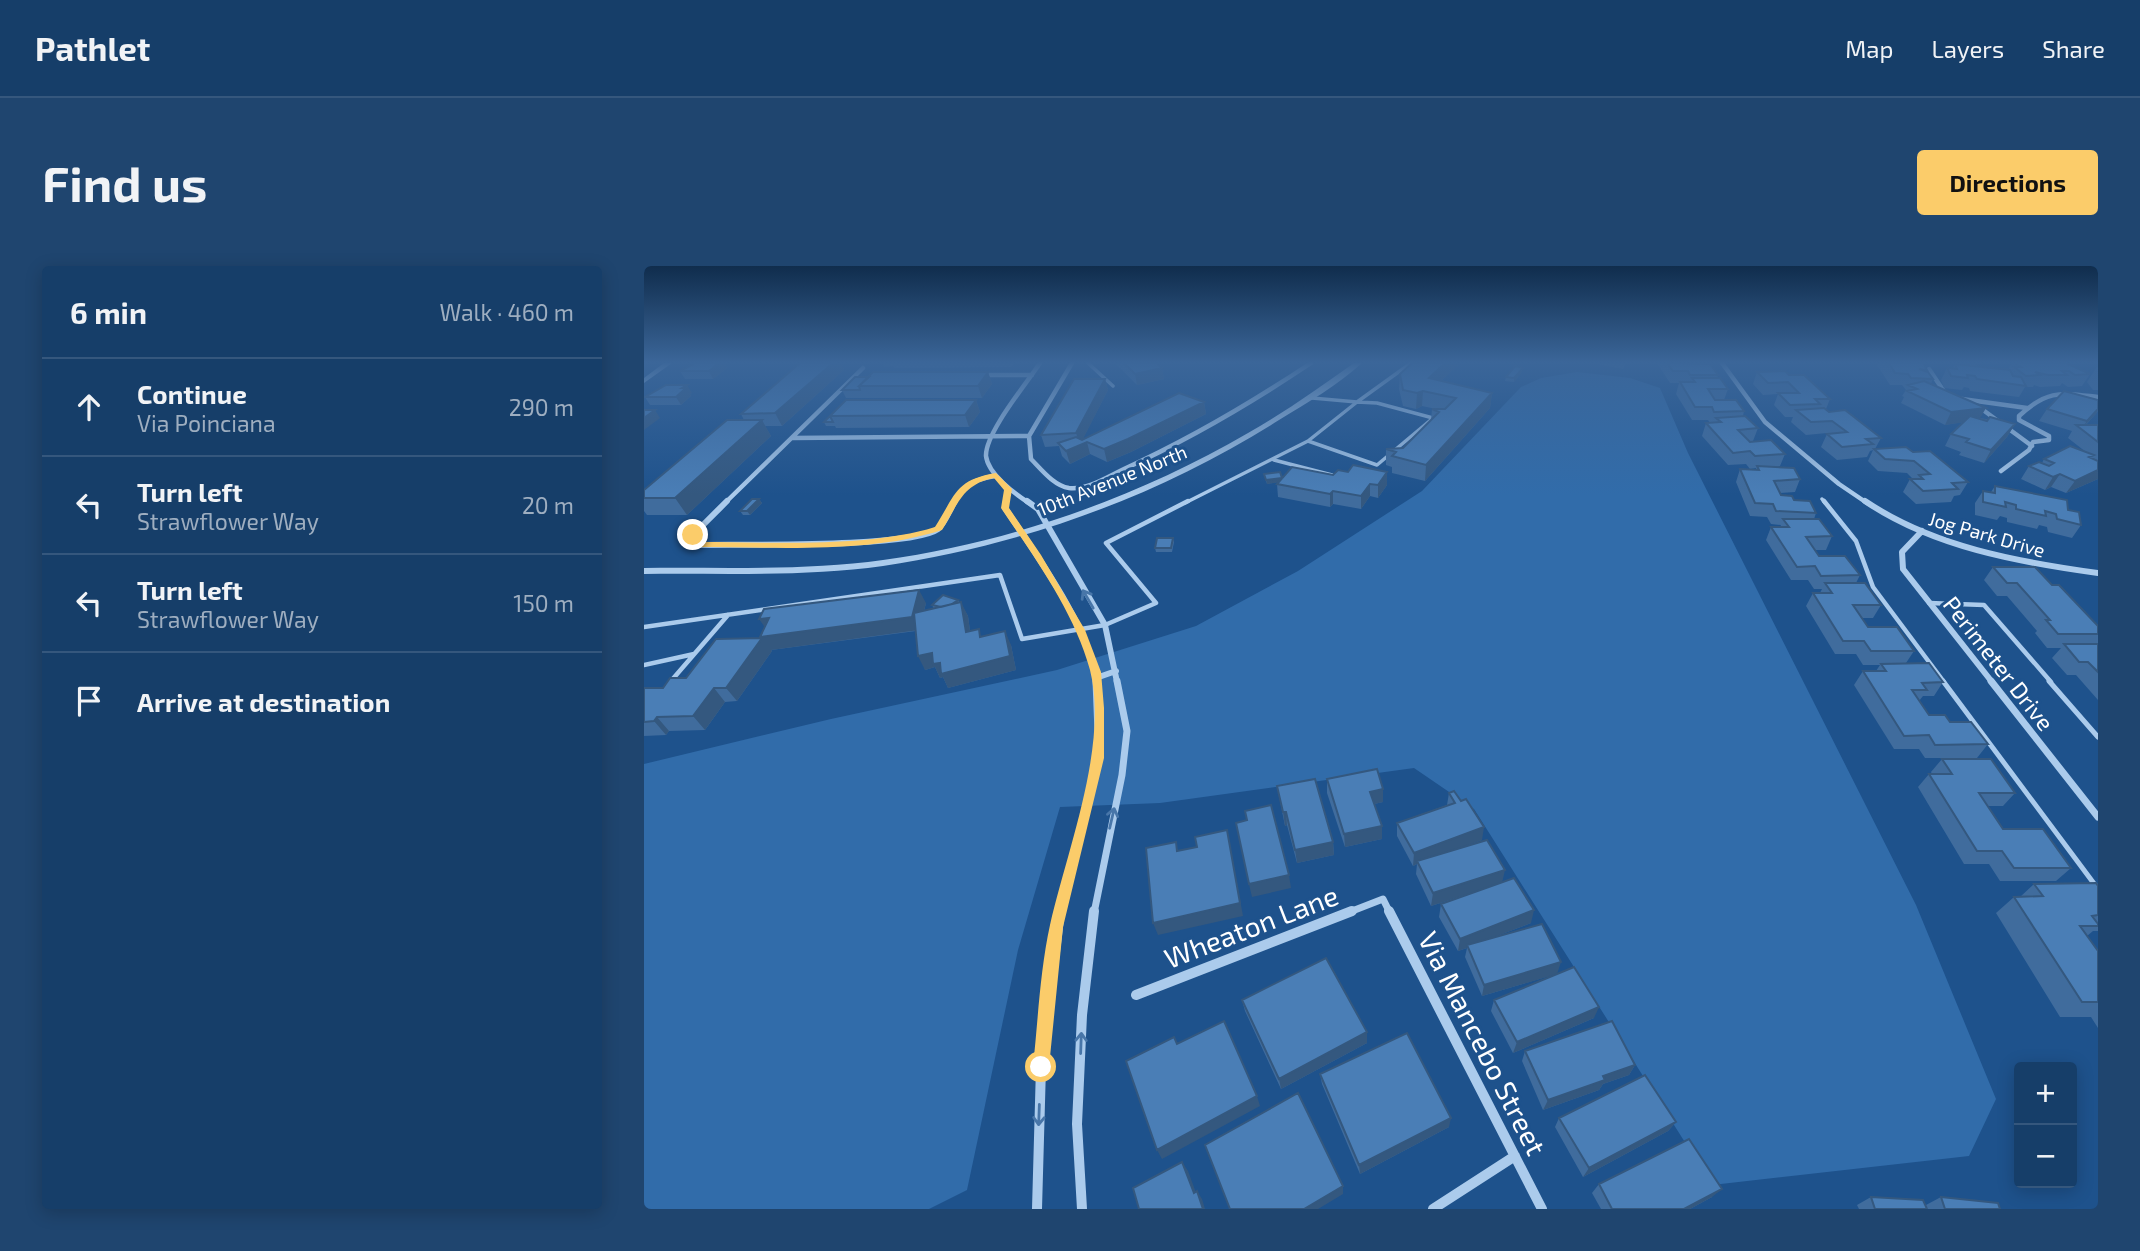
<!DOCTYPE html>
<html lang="en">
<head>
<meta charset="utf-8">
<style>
	body { margin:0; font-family:"Exo 2",sans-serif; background:#1f456f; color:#f1f3f6 }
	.controls { position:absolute; right:21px; bottom:21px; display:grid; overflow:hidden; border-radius:7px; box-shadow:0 4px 18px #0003 }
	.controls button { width:63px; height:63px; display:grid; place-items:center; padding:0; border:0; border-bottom:2px solid #35577d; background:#163e69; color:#f1f3f6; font:35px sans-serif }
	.stop { position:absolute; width:21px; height:21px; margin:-16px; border:5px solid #fbcc6a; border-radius:50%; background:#fff }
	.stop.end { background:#fbcc6a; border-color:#fff; box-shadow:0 2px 7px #0008 }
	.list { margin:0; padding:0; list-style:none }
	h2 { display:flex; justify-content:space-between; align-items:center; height:91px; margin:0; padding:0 28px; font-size:30px }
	h2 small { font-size:23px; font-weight:400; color:#9eaec0 }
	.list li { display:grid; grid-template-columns:46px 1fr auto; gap:21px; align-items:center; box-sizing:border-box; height:98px; padding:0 28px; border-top:2px solid #35577d }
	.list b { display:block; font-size:26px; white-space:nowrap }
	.list p { margin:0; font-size:23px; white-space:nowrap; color:#9eaec0 }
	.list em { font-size:23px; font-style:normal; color:#9eaec0 }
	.icon { flex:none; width:38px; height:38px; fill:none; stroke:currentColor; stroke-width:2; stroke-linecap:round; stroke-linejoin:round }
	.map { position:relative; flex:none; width:1454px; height:943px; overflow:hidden; border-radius:7px }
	header { display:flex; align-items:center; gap:42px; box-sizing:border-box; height:98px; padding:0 35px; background:#163e69; border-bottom:2px solid #35577d }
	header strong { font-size:33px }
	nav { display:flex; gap:38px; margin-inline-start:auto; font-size:24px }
	.intro { display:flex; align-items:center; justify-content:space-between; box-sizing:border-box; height:168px; padding:0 42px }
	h1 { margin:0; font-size:49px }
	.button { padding:18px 32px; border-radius:7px; background:#fbcc6a; color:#111; font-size:24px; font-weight:700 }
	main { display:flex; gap:42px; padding:0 42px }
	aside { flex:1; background:#163e69; border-radius:7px; box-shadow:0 4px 18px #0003 }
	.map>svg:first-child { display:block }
</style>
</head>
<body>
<header>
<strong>Pathlet</strong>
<nav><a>Map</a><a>Layers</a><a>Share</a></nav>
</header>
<div class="intro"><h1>Find us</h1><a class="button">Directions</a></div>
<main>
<aside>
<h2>6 min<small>Walk · 460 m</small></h2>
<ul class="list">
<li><svg class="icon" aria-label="ahead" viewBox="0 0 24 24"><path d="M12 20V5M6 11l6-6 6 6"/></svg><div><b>Continue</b><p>Via Poinciana</p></div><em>290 m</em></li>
<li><svg class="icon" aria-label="left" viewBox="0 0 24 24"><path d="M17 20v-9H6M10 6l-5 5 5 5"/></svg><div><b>Turn left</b><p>Strawflower Way</p></div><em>20 m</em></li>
<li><svg class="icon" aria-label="left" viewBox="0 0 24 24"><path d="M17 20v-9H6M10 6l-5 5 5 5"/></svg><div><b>Turn left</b><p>Strawflower Way</p></div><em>150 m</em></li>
<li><svg class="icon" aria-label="arrive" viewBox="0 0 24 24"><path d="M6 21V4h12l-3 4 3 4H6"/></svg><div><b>Arrive at destination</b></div></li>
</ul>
</aside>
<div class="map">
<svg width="1454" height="943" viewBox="0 0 1454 943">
	<rect width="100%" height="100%" fill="#1e528c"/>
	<path fill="#316caa" d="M933,106L986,112L1016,122L1044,187L1272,639L1352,833L1325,890L1068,919L830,543L770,502L516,537L416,541L374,684L323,924L285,943H0V498L187,453L413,404L552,360L654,305L778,225L877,121L897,112Z"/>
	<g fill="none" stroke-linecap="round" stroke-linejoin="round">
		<path stroke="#abcbec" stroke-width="3.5" d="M444,97L469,120
			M713,136L767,97
			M664,175L733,199L789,152L733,137L713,136
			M630,194L688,209
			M1178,233L1181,237
			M541,237L664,175L713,136L668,132"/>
		<path stroke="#abcbec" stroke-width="4.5" d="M1180,235L1212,275L1229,321L1300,416
			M1285,337L1340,339L1407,416
			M0,361L356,309L378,373L461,359L512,337L462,277L544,235
			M0,399L50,388
			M27,415L84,349"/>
		<path stroke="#abcbec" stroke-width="5" d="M1299,415L1454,623
			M1405,415L1454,471"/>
		<path stroke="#abcbec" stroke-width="4.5" d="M428,97L385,170L387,193C397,203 410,220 425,222C444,224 463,211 480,203C546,173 607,137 667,97
			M1078,97L1121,156L1195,218L1223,237
			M1285,103L1301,127
			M338,109H388
			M1318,133L1383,142
			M1335,141L1388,180
			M148,172L385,170
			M1357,205L1385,184L1389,176L1405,174V170L1375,154V150C1404,123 1417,127 1454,131
			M81,237L219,102
			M310,237C321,218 330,213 352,210
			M362,237L364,223
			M385,237C371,228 344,208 342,190C341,167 383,117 396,97"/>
		<path stroke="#abcbec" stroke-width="6" d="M83,235L49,269L47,275L52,279C93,278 268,282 294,263C301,257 306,243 311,235
			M362,235L361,242C391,287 447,363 452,416
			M383,235L394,243L461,359L473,416
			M1221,235C1289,281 1374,296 1454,307
			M1278,265L1258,286L1259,303L1348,416
			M452,412L472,405"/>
		<path stroke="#abcbec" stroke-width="7" d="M1347,415L1454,551
			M416,647L455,492L452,415
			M450,647L478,509L483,465L473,415
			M703,647L739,633L746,647"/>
		<path stroke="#abcbec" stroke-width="10" d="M745,645L898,943
			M492,729L708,645
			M393,943L397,801L416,645
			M438,943L433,858L438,749L450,645
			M789,943L871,890"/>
		<path fill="#abcbec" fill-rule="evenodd" d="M20,97H28L0,117V112Z
			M710,97H718C694,119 663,137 635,154C515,230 380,279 239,300C160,311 79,307 0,308V302C79,301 160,305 239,294C367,276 492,232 604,167C641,146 675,122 710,97Z"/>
	</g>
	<path fill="#406c9d" d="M51,97H81L83,102L69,113H41L36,105Z
		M156,97H197L200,104L138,160H121L127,170L43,249H3L0,245V224L100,154L97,148Z
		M239,97H371L368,101L250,102V100L240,101Z
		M471,97H513L518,102L520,113L493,119Z
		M768,97H816L797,115L848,127L846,142L781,215L748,207V201L742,199V183L759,182L787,154L788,143H792L778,140L772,143L759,140L755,123L756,108Z
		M948,97H982L979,103Z
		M1013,97H1057V99L1074,109L1073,112L1084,123L1080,134L1100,145L1099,150L1114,162L1109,175H1105L1141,188L1136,200L1132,201L1156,213L1151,226L1136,227L1137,229L1150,234L1172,247L1170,253L1188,270L1182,284H1171L1175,290L1216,309L1212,317L1237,339L1229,352H1217L1224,361L1270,385L1262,397L1299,416L1290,430H1279L1275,435L1285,449L1306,456L1344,478L1333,492H1281L1275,483H1250L1210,419L1219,405H1232L1236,399H1219L1212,388H1191L1162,340L1169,327H1176L1178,323H1170L1164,314H1147L1122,274L1127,261H1136L1137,259L1127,258L1123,251L1106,250L1092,216L1096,203L1112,204V202L1106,203L1102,198L1084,199L1058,170L1062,157H1066L1064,154H1048L1032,128L1035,117H1026Z
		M1233,97H1279L1283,104L1282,106L1289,113L1287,118L1336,152L1371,158L1363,171L1340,197L1315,189L1317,186L1301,180L1307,168L1319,156L1301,159L1257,137L1260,131L1258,130L1262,124L1258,119H1246L1233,99Z
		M1309,97H1332L1331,100Z
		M1368,97H1422L1446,108L1438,120L1424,121L1418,117L1416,120L1396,121L1390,119L1389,121H1381L1375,131L1326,125L1325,122L1320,121L1318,124L1300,122L1297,114L1303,102L1309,103L1311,98L1364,104Z
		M1454,99V124H1449L1443,116Z
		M344,106L348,118L338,132H202L198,124L211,111Z
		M878,106L870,116L861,115L862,111Z
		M1113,106L1145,109L1186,133L1182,143L1185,146L1237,172L1231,183L1269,186L1324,216L1316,229L1310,230L1307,236L1272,238L1259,226L1266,213H1269L1263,207L1234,205L1224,195L1229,184L1226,185L1223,191L1193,194L1177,181L1183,168H1184L1183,167L1162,169L1147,156L1149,151H1141L1130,139L1134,128L1119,129L1109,118Z
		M461,113L464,124L438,174L560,136L562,148L487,186L463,196L446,188L426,198L418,190L415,180L401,181L397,169Z
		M48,127L46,128L47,130L37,139H6L1,131Z
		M202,134H332L336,146L325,161L192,162L191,160H182L180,156Z
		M1454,134V145L1442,159H1454V213L1422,227L1407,221L1401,224L1377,213L1385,200L1398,197L1400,193L1442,186L1424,172L1428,165L1395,155L1403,143Z
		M620,208L638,212L743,219L734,232L726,230L717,243L689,238L686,241L634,231L633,218L634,216L623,218Z
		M1351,220L1424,244L1437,259L1428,272L1404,266L1403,261L1395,259L1393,263L1363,256V252L1356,250L1353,254L1331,249V237L1339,225L1347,226Z
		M115,233L118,237L106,249H99L96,245Z
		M529,272L530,276L528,286H512L511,282Z
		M1349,301L1408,319L1454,360V377L1453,378H1454V434L1432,409H1423L1408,392L1417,382H1403L1391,367L1393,365L1363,330H1353L1340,314Z
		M314,334L324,350L326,365L339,371L367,379L372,404L304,422L299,411L296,412L291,401L281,404L272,365L127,384L128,385L93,435L81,436L61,464L25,465L22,469L0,470V422H19L42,412L117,372L116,371L282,337L280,345L290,343L288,339Z
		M1298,493L1371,527L1359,540H1344L1359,563L1427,602L1412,615H1356L1345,598H1320L1274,521L1285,508H1288L1287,506Z
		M683,513L739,523V536L730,538L738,560V573L701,581L683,527Z
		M633,520L689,576L690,589L653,597L643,559L641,560Z
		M805,527L838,574L827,578L858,616L887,657L842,674L913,708L950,752L869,787L847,745L850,734L912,708L838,730L821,691L823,682L814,685L795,651L797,638L834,625L787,640L772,608L773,598L769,600L753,570V557L803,539Z
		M1390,618L1454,620V665H1449L1443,670L1454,685V762L1447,751H1416L1352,647L1370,631H1376Z
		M598,734L723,766V777L637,823L601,745Z
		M881,785L991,799L985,809L959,818L955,824L899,844L878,795Z
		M676,808L805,861L716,908L678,818Z
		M915,852L1032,856L1024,865L939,911L911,861Z
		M955,918L1068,931L1046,943H957L948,927Z
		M1227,931L1282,939L1297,931L1356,943H1215L1213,939Z"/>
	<path fill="#34587f" d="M75,97H81L83,102L69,113L65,105Z
		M189,97H197L200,104L138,160L131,147Z
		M801,97H816L784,127L785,112Z
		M518,102L520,113L493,119L491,108Z
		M879,102L878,106L870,116V112Z
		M344,106L348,118L338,132L334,120Z
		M461,113L464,124L436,179L443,176L446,188L426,198L422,185L436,179L432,167Z
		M43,119L48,127L46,128L47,130L37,139L32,131L38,122Z
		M779,125L778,140L772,143L773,127Z
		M848,127L846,142L781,215L782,199Z
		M332,134L336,146L325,161L321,149Z
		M560,136L562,148L487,186L463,196L460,183Z
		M1342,142L1335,154L1301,159L1307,146Z
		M1454,143L1452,148L1437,163L1443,155Z
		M11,144L16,152L0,164V152Z
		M118,154L127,170L43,249L31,232Z
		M1371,158L1363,171L1340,197L1347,184Z
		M1454,204V213L1422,227L1431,215Z
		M743,206V219L734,232V219Z
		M1416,208L1407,221L1401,224L1409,211Z
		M638,212V216L623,218L622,214Z
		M726,218V230L717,243V230Z
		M689,225V238L686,241V228Z
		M115,233L118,237L106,249L103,245Z
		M275,324L282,337L275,364L127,384L128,385L93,435L82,422L118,373L116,371Z
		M317,336L324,350L328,380L322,366Z
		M125,352V367L115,353Z
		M361,365L367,379L372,404L304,422L299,411L296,412L291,401L281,404L274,390Z
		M70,422L81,436L61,464L49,450Z
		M13,451L25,465L22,469L10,455Z
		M739,523V536L726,539V526Z
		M639,546H642L643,559L641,560Z
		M738,560V573L701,581L700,568Z
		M840,561L838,574L774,598L773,595V598L769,600L770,587Z
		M689,576L690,589L653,597L651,584Z
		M586,578L599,650L514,669L509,657Z
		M861,604L858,617L787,640L789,627Z
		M645,609L647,622L608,631L605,618Z
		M890,644L887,657L824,681L823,679V682L814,685L816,673Z
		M917,696L913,708L838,730L840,719Z
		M955,741L950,752L869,787L873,776Z
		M723,766V777L637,823L635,813Z
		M991,799L985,809L959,818L955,824L899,844L904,834L959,810Z
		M613,830L616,840L518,893L513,884Z
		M807,852L805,861L716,908L715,899Z
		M1032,856L1024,865L939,911L945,902Z
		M538,896L544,905L555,935L550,927Z
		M699,920V928L674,943H660Z
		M1078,923L1068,931L1046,943H1040Z
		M553,925L558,933L561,943H559Z"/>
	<path fill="#4a7eb6" stroke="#34587f" stroke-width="2" d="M51,97H75L65,105H36Z
		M156,97H189L131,147L97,148Z
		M480,97H513L518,102L491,108Z
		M768,97H801L785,112L848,127L782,199L748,190L752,186L742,183L759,182L795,146L788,143H801L812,132L779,125L773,127L759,124L756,108Z
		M1023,97L1066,98L1074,109H1046L1044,105H1029Z
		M1245,97H1279L1283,104L1275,103L1284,106L1289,113L1267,112L1264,108L1251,107Z
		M1371,97H1422L1446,108L1431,109L1425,105H1418L1423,109H1404L1391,106L1396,109L1382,110L1370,101H1377Z
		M1311,98L1366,104L1369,110L1377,111L1382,120L1333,113L1331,110L1323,109L1324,112L1307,110L1303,102L1313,103Z
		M871,100L879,102L870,112L862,111Z
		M1141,105L1145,109H1160L1186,133H1171L1176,138L1146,139L1134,127H1155L1144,116L1124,117L1113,106Z
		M229,106H344L334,120H215Z
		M211,111H225L215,120L216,124H198Z
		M1048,112H1076L1084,123H1064L1071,134H1092L1100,145L1070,146L1068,141H1051L1036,116H1051Z
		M430,113H461L432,167L397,169Z
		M1280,115L1342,142L1307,146L1263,125L1273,123L1264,119Z
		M22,119H43L38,122H42L32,131H1Z
		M1420,125L1454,134V143L1443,155L1403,143Z
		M535,127L560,136L484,173L460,183L443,176L422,185L414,177L432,171L438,174Z
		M202,134H332L321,149L186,150Z
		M1180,142L1185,146L1201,144L1237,172L1222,173L1229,178L1198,181L1183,168L1203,166L1188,155L1167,156L1152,144Z
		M0,144H11L0,152Z
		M186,150L189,156H180Z
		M1101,150L1114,162L1094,164L1106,176L1127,174L1141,188L1111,190L1106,185L1089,187L1062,157L1077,156L1072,152Z
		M1326,150L1343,155L1346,151L1371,158L1347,184L1322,176L1325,173L1307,168Z
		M83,154H118L31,232H0V224Z
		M1432,159H1454V176Z
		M1426,180L1450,189L1445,191L1454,195V204L1431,215L1416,208L1409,211L1385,200L1395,196L1405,200L1410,197L1400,193Z
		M1262,181L1269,186L1286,185L1324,216L1308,217L1314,223L1279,225L1266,213H1279L1275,209L1286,208L1270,195L1241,193L1230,183Z
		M709,199L743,206L734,219L726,218L717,230L689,225L686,228L633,218L648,201L689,209L694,204L704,206Z
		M1113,200L1150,202L1156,213L1130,215L1137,229L1148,230L1150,234L1166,235L1172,247L1132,245L1129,238L1111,237L1096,203L1115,204Z
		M636,206L638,212L622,214L620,208Z
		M1351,220L1423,234L1424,244L1435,246L1437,259L1413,253L1412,248L1401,245L1402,250L1372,243V239L1361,236L1362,241L1339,236V225L1351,227Z
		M108,233H115L103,245H96Z
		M1139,253H1175L1188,270L1162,271L1175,290H1201L1216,309L1177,310L1171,300L1153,301L1127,261H1145Z
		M513,272H529L527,282H511Z
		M1349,301H1391L1408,319H1415L1454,360V368H1414L1402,354H1406L1373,317H1363Z
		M1181,317H1221L1237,339H1209L1224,361H1253L1270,385H1227L1220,375H1199L1169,327H1188Z
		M275,324L268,351L116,371L125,352L115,353L120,343Z
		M299,329L314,334L308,338L297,341L288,339Z
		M317,336L322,366L335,363L336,371L361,365L366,390L297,408L296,397L289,398L288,387L274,390L270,347Z
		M118,372L82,422H70L49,450L13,451L10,455L0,456V422H19L26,412H42L72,373Z
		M1420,378H1454V406L1444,396H1435Z
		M1285,397L1299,416L1278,417L1283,424H1268L1285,449H1301L1306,456H1327L1344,478L1291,479L1285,469L1260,470L1219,405H1242L1237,398Z
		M1298,493H1347L1371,527H1335L1359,563H1399L1427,602H1370L1358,585H1333L1285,508H1308Z
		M733,503L739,523L726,526L738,560L700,568L683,513Z
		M671,513L689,576L651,584L642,546H639L633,520Z
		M810,525L817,535L822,533L840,561L770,587L753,557L811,537L805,527Z
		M627,539L645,609L605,618L592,557L603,554L601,545Z
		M583,564L596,637L509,657L502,582L532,576L533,585L553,581L551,571Z
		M843,574L861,604L789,627L773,595Z
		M870,612L890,644L816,673L797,638Z
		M1452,617L1454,620V649L1448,650L1454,658V660H1436L1454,685V736H1438L1370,631L1399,630L1390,618Z
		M898,658L917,696L840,719L823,679Z
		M682,692L723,766L635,813L598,734Z
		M930,701L955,741L873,776L850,734Z
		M580,755L613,830L513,884L482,795L530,771L533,778Z
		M968,755L991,799L959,810L961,814L904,834L881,785Z
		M763,767L807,852L715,899L676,808Z
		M1001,809L1032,856L945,902L915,852Z
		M654,827L699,920L660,943H586L561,879Z
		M1045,873L1078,923L1040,943H968L955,918Z
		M538,896L550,927L553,925L559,943H495L489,922Z
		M1227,931L1279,934L1283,943H1231Z
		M1297,931L1354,937L1356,943H1301Z"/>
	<defs><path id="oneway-shaft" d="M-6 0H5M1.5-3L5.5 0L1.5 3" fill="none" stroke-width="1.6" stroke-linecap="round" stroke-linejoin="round" transform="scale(1.75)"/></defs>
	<g stroke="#4876a9">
		<use href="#oneway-shaft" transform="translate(444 333) rotate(-120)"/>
		<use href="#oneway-shaft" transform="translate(468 552) rotate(-77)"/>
		<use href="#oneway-shaft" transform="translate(437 777) rotate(-88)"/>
		<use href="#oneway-shaft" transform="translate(395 849) rotate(92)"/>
	</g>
	<linearGradient id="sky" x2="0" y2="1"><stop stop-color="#102d4d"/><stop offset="0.42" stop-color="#3b6699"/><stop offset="1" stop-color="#3b6699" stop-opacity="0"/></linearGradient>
	<rect width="1454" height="229" fill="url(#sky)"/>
	<path fill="#fbcc6a" d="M352,207L368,223L365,242L397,289L441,364L457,406L460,442V492L419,661L405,801L402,807L397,809L391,807L389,801C394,754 396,705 406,659C423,584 465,479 446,404C430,345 390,291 357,242L360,224L350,212C318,218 314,239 298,264C225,288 129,281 52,281L43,275L49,267L54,269L52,274L54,276C126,276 224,282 291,261C312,228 311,214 352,207Z"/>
	<g text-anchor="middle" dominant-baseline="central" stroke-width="6" stroke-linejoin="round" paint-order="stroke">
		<g font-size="19" fill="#fff" stroke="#1e528c">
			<text transform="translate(468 214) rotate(-22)">10th Avenue North</text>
			<text transform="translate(1343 268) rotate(16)">Jog Park Drive</text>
		</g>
		<g font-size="23" fill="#fff" stroke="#1e528c">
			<text transform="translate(1355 397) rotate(52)">Perimeter Drive</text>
		</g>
		<g font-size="28" fill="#fff" stroke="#1e528c">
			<text transform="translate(607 660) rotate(-21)">Wheaton Lane</text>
			<text transform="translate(839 777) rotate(63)">Via Mancebo Street</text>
		</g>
	</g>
</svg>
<div class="controls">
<button>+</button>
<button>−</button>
</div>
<div class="stop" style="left:397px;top:801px"></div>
<div class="stop end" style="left:49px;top:269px"></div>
</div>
</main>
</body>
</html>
